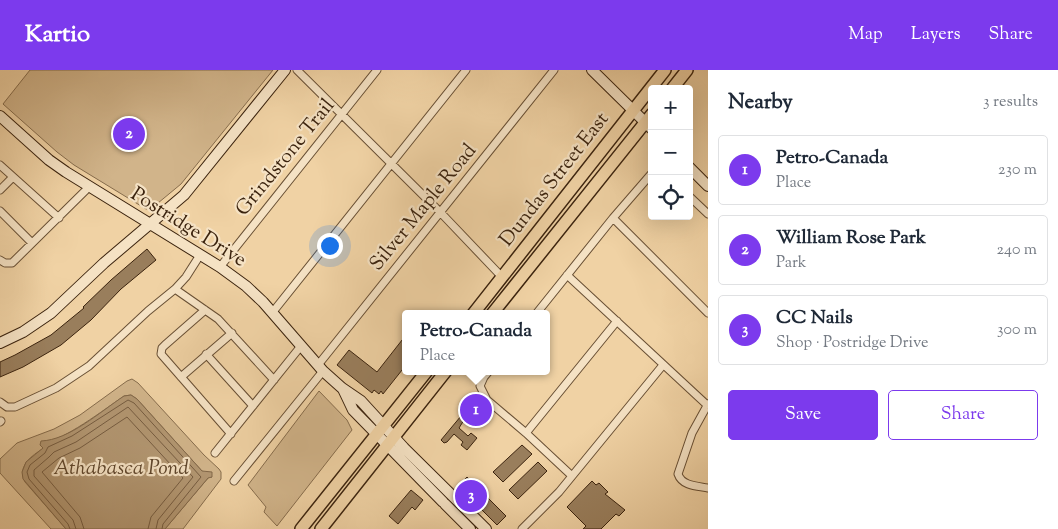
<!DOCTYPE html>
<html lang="en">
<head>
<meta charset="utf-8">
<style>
	body { margin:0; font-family:"Sorts Mill Goudy",serif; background:#f2f2f3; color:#1f2937 }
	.controls { position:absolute; right:15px; top:15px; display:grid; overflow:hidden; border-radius:5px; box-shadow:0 5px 20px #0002 }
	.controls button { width:45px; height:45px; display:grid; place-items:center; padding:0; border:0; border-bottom:1px solid #e0e1e3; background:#fff; color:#1f2937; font:25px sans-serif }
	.you { position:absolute; left:329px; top:175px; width:18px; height:18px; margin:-12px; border:4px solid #fff; border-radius:50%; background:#1a73e8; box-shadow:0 0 0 8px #1a73e833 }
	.badge { display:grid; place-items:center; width:32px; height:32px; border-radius:50%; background:#7c3aed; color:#fff; font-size:16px; font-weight:700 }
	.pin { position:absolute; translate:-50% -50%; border:2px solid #fff; box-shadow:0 1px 5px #0006 }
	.popup { position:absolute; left:402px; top:240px; width:148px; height:65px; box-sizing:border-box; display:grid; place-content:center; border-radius:5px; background:#fff; filter:drop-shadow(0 1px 4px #0005); font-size:16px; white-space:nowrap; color:#747a83 }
	.popup b { font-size:19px; color:#1f2937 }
	.popup::after { content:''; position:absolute; left:50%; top:100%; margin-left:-10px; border:10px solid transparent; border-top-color:#fff }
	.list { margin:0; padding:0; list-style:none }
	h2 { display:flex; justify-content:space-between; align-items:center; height:65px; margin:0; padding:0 20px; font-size:21px }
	h2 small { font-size:16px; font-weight:400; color:#747a83 }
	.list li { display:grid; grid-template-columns:32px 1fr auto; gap:15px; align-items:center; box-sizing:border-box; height:70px; margin:0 10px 10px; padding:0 10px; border:1px solid #e0e1e3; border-radius:5px }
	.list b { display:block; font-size:19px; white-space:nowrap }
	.list p { margin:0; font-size:16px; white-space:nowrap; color:#747a83 }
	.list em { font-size:16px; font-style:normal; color:#747a83 }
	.actions { display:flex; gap:10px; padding:15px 20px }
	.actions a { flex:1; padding:11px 0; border:1px solid #7c3aed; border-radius:5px; text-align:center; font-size:18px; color:#7c3aed }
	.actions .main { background:#7c3aed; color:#fff }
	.icon { flex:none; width:28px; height:28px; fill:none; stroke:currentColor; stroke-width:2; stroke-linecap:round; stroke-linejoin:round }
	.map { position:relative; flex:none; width:708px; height:459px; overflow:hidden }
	header { display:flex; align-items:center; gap:30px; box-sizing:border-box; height:70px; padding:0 25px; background:#7c3aed; color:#fff }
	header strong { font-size:24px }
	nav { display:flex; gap:28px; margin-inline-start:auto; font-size:18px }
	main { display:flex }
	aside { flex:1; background:#fff }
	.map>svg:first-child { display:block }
</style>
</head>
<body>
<header>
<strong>Kartio</strong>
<nav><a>Map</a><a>Layers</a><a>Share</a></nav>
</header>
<main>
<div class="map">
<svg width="708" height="459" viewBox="0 0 708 459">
	<rect width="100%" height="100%" fill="#f0d2a4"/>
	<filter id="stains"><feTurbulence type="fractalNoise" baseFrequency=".004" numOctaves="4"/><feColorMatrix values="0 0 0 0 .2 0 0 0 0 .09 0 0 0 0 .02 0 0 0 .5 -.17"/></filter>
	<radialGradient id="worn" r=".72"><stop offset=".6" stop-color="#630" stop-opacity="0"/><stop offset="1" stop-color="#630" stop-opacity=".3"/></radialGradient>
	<path fill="#d1b48a" stroke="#866c4c" d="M30,0H273L181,114L152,138L146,139L74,95L57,82L3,34Z
		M132,309L138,313L204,385L219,399L221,402V409L183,459H165L209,407H212L202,401L137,329L131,325L124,326C109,336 58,375 44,371V378C31,386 17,396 25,412L66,459H51L0,403V389L17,373L54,359L80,345L127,311Z
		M319,321L347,350L352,360L277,456L264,442L266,437L248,415Z"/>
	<path fill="#b29671" stroke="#826849" d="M131,325L137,329L202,401L212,402V407L208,408L165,459H66L23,409L22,402L26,392L43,378L40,375L41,371C69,370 100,342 124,326Z"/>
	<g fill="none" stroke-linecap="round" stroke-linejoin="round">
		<path stroke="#765c40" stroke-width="1" d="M70,459L68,454L29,409L27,402L30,395L45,383L48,377L72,366L128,330L134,333L201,407L163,454L162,459
			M76,459L73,450L34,406V400L49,387L54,382L76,372L128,337L193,407L158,450L156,459
			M84,459L80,447L42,402L59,388L80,378L127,347L183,408L151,447L148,459"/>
	</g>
	<path fill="#997e5c" stroke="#3b230e" d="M147,179L156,190L121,219L91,250L61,275L23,297L0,307V292L15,285L51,265L84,238L83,237L111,210Z
		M406,265V295L383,324L381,321L379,324L374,320L372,323L337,295L349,280L377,302Z
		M473,332L485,342L480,348L468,338Z
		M461,346L464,347V350L459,358L468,366L471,363L477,368L467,380L461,375L463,372L454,364L447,372L444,373L441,370Z
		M522,375L532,384L503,412L493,402Z
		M538,392L547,401L518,429L509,420Z
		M467,407L506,446L497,455L458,416Z
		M592,411L596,415L599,413L608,422L605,424L625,440L619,446L616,444L601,459H583L586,456L567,437Z
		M411,420L423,430L415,440L412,437L398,454L389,446Z"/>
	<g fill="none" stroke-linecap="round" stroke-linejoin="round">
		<g stroke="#684f34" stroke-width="9">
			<path id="street" d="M297,0L441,143L502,207
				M0,95L59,148
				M0,120L13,107
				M689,126L708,144
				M0,141L32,173
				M613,148L708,243
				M0,190L5,193H12L89,117
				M220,197L377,0
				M567,205L707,335
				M175,219L218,249L274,310
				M205,240L165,275L162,278L161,284L231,364
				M272,243L466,0
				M536,244L613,148L652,103
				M206,284L253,336
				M318,295L554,0
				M489,301L484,307L480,316L487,330L526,363L572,406
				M181,307L232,263
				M0,332L7,337H15L56,318L89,296L148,241L175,219L186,207L200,185
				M708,334L692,363L678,404C682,416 697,416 708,418
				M0,352L1,351
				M526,363L617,251
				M215,383L301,276
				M234,411L323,301
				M522,459L559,422L663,295"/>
		</g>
		<g stroke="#3b230e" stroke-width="12">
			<path id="secondary" d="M592,0L652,59
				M0,46L49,90L66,102L220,197L246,216L263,232L323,301L342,318L361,331L404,378L486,459
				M689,97L708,116
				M0,273L23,262L51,243L104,193L184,125L285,0
				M343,319L353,340L443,432
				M445,434L470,459"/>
		</g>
		<g stroke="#3b230e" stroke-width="14">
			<path id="primary" d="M672,19L687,0
				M473,244L665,0
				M492,244L652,44
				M301,459L427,301
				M321,459L446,301"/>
		</g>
		<use href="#street" stroke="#f5e2c4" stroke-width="7"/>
		<use href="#secondary" stroke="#f5e2c4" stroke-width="10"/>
		<use href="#primary" stroke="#f0d2a4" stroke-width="11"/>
	</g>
	<g text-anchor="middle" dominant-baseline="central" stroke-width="4.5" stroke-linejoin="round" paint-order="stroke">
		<g font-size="20" fill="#3b230e" stroke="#f5e2c4">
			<text transform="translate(286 88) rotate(-51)">Grindstone Trail</text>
			<text transform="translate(555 110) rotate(-52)">Dundas Street East</text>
			<text transform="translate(424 138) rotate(-51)">Silver Maple Road</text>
			<text transform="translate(188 158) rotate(32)">Postridge Drive</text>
		</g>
		<g font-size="21" font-style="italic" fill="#5f462c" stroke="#f5e2c4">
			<text x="121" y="399">Athabasca Pond</text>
		</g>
	</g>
	<rect width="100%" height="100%" filter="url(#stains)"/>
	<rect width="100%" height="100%" fill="url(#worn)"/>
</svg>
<div class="controls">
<button>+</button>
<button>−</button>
<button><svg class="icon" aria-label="locate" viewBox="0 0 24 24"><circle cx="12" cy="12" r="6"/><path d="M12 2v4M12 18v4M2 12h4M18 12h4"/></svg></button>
</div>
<div class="you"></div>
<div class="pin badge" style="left:476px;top:340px">1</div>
<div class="popup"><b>Petro-Canada</b>Place</div>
<div class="pin badge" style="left:129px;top:64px">2</div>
<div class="pin badge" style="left:471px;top:426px">3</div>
</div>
<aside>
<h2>Nearby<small>3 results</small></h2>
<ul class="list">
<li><span class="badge">1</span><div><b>Petro-Canada</b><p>Place</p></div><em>230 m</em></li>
<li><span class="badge">2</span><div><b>William Rose Park</b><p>Park</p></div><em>240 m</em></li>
<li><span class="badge">3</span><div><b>CC Nails</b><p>Shop · Postridge Drive</p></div><em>300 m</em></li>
</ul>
<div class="actions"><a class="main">Save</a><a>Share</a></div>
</aside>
</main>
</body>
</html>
